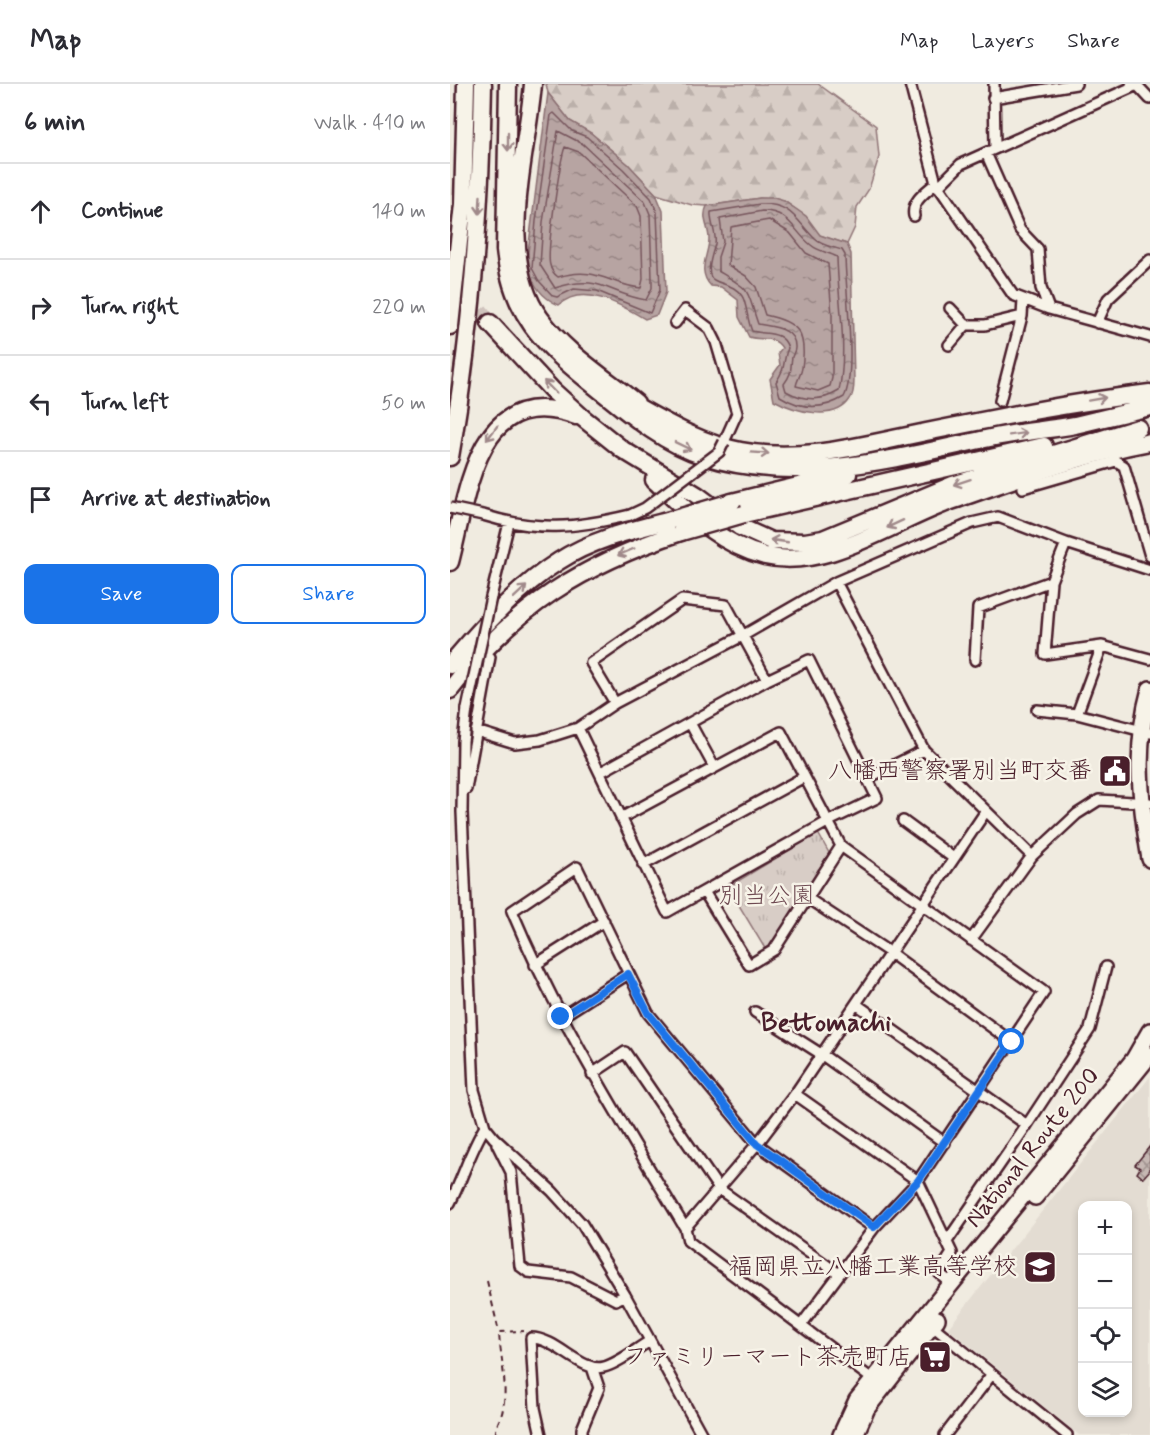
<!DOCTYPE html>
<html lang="en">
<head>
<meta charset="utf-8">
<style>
	body { margin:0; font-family:Mynerve,"Klee One",sans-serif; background:#f2f2f3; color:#2b2b33 }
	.controls { position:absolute; right:18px; bottom:18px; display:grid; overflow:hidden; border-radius:12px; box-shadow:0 3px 9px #0003 }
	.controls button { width:54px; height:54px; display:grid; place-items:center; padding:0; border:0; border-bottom:2px solid #e1e1e2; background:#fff; color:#2b2b33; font:30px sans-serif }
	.stop { position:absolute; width:18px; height:18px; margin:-14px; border:4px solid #1a73e8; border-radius:50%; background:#fff }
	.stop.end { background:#1a73e8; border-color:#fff; box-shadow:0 2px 6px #0008 }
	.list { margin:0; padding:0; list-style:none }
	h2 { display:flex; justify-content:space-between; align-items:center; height:78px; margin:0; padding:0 24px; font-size:26px }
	h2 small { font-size:20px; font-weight:400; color:#7c7c81 }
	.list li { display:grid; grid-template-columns:39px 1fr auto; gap:18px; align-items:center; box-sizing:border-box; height:96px; padding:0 24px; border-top:2px solid #e1e1e2 }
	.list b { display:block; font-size:22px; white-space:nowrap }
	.list em { font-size:20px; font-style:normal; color:#7c7c81 }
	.actions { display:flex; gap:12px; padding:18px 24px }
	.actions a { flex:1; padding:14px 0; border:2px solid #1a73e8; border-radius:12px; text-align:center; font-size:21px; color:#1a73e8 }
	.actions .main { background:#1a73e8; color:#fff }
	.icon { flex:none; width:33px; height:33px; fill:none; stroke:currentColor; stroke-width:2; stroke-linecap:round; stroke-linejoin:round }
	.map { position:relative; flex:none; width:700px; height:1351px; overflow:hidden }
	header { display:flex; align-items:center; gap:36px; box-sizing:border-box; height:84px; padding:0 30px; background:#fff; border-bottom:2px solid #e1e1e2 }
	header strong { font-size:28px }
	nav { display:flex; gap:33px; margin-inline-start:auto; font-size:21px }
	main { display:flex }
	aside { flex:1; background:#fff }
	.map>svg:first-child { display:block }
</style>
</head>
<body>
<header>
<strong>Map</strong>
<nav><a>Map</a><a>Layers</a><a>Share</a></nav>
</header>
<main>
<aside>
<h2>6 min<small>Walk · 410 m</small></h2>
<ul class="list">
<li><svg class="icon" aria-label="ahead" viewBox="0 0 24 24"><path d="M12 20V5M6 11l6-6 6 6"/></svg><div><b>Continue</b></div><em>140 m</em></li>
<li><svg class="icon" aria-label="right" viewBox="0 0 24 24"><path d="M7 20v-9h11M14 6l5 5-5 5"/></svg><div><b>Turn right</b></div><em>220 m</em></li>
<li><svg class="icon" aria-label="left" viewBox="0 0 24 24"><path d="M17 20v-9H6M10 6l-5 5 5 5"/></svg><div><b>Turn left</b></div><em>50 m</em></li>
<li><svg class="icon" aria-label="arrive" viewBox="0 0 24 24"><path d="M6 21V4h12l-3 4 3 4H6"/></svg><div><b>Arrive at destination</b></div></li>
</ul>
<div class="actions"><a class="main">Save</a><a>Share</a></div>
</aside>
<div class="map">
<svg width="700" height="1351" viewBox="0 0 700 1351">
	<defs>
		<pattern id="forest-firs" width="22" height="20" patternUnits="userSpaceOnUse" patternTransform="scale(1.5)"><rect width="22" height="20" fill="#d8cdc6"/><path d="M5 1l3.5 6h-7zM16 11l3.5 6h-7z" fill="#bbb0aa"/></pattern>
		<pattern id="park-tufts" width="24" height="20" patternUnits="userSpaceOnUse" patternTransform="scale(1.5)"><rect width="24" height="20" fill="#d8cdc6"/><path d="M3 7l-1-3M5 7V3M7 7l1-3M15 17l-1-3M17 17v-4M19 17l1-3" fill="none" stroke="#bbb0aa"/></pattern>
		<pattern id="water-ripples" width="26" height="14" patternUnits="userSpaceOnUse" patternTransform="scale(1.5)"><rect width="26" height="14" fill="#b7a4a2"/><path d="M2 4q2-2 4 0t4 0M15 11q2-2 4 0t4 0" fill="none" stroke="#978584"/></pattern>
		<pattern id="building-cross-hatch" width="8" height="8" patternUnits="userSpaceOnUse" patternTransform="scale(1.5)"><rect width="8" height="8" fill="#c6b8b3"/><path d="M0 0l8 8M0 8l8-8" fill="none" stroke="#a39592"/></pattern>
	</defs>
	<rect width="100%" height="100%" fill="#f0ebe0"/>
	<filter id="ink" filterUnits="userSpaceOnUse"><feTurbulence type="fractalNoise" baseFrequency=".0167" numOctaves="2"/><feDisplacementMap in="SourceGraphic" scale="12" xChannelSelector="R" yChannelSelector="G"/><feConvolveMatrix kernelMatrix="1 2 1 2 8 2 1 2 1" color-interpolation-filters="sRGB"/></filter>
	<g filter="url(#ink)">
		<path fill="#e3dcd2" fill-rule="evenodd" d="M700,993V1351H629L498,1244ZM632,1122H678V1328H632Z"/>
		<path fill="url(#forest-firs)" stroke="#917678" stroke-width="1.5" d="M96,0H368L426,42L429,73L419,105L407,123L405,143L397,160L369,151L355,132L334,117L310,114L257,122L242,121L206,110L178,80L141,49L120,37L98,9Z"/>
		<path fill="url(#park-tufts)" stroke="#917678" stroke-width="1.5" d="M368,749L379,769L317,868L278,803Z"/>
		<path fill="url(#water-ripples)" stroke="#8b6f72" stroke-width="1.5" d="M98,9L120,37L141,49L178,80L206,110L213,127L216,208L207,231L195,235C173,222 133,198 109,221C91,214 84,200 76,184Z
			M310,114H324L334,117L356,132L370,151L397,160L401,170L404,296C404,302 404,310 400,315C385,339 344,327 324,316L320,295L330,281L328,269L332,264C324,251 311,257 299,253L289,233L288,216L271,203L261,202C246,186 259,171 259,155C259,143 251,134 257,122Z"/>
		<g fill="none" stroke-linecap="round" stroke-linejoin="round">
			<path stroke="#76545b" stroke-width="1.5" d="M104,29L122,47L137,53L173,85L201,114L207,128L210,206L200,229L147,207L124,205L107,213L103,212L89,197L82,184L86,137L101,31Z
				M108,47L133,60L195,118L200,130L202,195V204L196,216C157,210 151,189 105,204L90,181L93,138Z
				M115,63L129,68L187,122L191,132L193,195L191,204C159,201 147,181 108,193C104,190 101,186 100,181C96,169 110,76 115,63Z
				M310,120C341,119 346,136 365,155C372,162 383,163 392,166L395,171C395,201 407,290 394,313C373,326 352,326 330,312L326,298C337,282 332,278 338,264C333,246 316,251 302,247C297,237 297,219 292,212C284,200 274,202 264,196C254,191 263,168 265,160C267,150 260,139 261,128Z
				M312,127C340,127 343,147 361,161C369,168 379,168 387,173C388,217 398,264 389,307C371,318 354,317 336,307L334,300C343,288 340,285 342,273C343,270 345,267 345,264C346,243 321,243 308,240C295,202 304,209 268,187V173L273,158L270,135Z
				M319,136L340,149L356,169L378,180L382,231V294L380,302L368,307L346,302C347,296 351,291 352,284C357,249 349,238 315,231L306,203L296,192L278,181L281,143Z"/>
		</g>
		<path fill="url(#building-cross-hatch)" stroke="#4a1f2b" stroke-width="1.5" d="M700,1062V1086L693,1094L687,1089L690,1084L685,1081Z"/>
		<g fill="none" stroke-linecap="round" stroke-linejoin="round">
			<path stroke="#cfc2bc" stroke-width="16" stroke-dasharray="16 8" stroke-linecap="butt" d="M0,189L40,239"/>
			<g stroke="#4a1f2b" stroke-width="14">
				<path id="minor" d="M460,0L486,99L563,211L599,225L700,253
					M544,0L545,64
					M681,1H687L700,15
					M543,14L626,0
					M536,69L570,146L588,165L591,204L599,225
					M488,103L511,80L687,1
					M464,132C461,117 476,108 486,99
					M500,224L516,241H535L572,232
					M225,239L235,226L259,244L266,258L287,329L274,358
					M647,239L658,215L700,176
					M499,261L516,241
					M550,317L572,232L573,216
					M573,404L666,377L674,382L700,472
					M33,431C87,448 126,444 180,431
					M386,498L474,666L582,772
					M41,513L59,439
					M652,562L700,575
					M525,576L528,524L601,497L616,459
					M165,619L141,579L232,516L276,521L317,596
					M17,625L13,657L12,728L24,1006L35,1043L44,1054L102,1107L132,1140L175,1211L252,1351
					M587,626L627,630L652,562L595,570L601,497
					M627,630L700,649
					M240,639L264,683
					M128,644L217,828L379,737L427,714L359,576L317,596L151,688
					M26,647L65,659L90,656L128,644L165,619L294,551L386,498L522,439L548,433L616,459L700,486
					M418,694L474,666
					M16,705L40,573
					M171,734L331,648L391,762L324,866L299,881L255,809
					M453,737L502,773
					M193,781L354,693
					M357,814L439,868L562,958
					M521,856L582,772L627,730L649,716L700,719
					M85,881L154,837
					M406,920L577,1041L640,945L656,883
					M305,928L371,970L495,1059
					M111,933L178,890
					M142,990L175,968L269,1105L389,1190
					M345,1010L468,1097L502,1169L489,1189L502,1200
					M47,1060L61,1088L70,1182L78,1188L121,1193L166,1216L175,1211
					M0,1119C13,1094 20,1067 35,1043
					M235,1144L307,1060L345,1010L536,727
					M424,1144L307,1060L198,929L127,783L62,827C109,939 173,1040 235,1144L238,1157L426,1298
					M498,1156L577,1041
					M479,1239L617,1351
					M352,1240L424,1144L468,1097L594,908L391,762
					M91,1351L85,1324L81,1254C107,1254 131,1289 154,1283C169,1279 186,1265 200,1257
					M132,1351V1345L149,1304L142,1283
					M495,1351L542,1290"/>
			</g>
			<g stroke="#4a1f2b" stroke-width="20">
				<path id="trunk" d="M700,605C684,662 690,717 700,775
					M585,1113L700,971
					M391,1351L407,1316L684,975L700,947
					M405,1351L417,1324L487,1235"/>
			</g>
			<g stroke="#4a1f2b" stroke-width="21">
				<path id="motorway" d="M58,0L55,166C62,230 92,259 140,298C175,326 210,358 254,372C349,402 446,374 540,354C568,348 597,346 625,341C650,335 675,329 700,323
					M83,0C77,71 45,172 90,234C114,268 154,293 186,319
					M40,239L102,306L133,334L173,366L247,411L290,443L321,457L355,458L373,455L503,401L688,344
					M0,242L13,120L16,0
					M175,316C212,336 248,359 291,367C353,379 416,360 476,348C550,333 625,318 700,309
					M0,373C22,249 31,125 33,0
					M204,396C236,426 270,461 315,472C378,487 445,436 504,416C567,394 634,370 700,358
					M282,418L398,390
					M294,430L594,362
					M0,478C18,410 26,296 126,332
					M0,581C32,543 68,503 109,477C143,455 183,446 221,436
					M0,606C65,522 132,481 231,448"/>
			</g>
			<path stroke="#4a1f2b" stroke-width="2" stroke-dasharray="6 4.5" stroke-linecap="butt" d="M37,1197L49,1248
				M46,1351C45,1339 52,1335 53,1324C58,1299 50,1273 49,1248L74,1247"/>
			<use href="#minor" stroke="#f7f3e8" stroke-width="9"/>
			<use href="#trunk" stroke="#f7f3e8" stroke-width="15"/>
			<use href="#motorway" stroke="#f7f3e8" stroke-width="16"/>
			<g stroke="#4a1f2b" stroke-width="14" stroke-linecap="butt">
				<path id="minor-bridge" d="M0,424L33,431
					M180,431L195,424L269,368L274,358
					M17,625L41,513"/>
			</g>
			<g stroke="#4a1f2b" stroke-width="21" stroke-linecap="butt">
				<path id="motorway-bridge" d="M221,436L282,418
					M231,448L294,430"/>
			</g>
			<use href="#minor-bridge" stroke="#f7f3e8" stroke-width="9"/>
			<use href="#motorway-bridge" stroke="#f7f3e8" stroke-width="16"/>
		</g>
		<defs><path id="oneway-shaft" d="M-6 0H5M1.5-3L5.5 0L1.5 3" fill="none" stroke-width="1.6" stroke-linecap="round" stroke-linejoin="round" transform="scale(1.5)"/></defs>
		<g stroke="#a0898a">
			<use href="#oneway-shaft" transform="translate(58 58) rotate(90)"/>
			<use href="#oneway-shaft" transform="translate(30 121) rotate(93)"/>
			<use href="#oneway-shaft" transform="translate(100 303) rotate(-134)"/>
			<use href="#oneway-shaft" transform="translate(647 315) rotate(-10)"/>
			<use href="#oneway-shaft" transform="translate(42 349) rotate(127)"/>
			<use href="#oneway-shaft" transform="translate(568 350) rotate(-9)"/>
			<use href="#oneway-shaft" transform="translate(233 362) rotate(26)"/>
			<use href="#oneway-shaft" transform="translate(310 369) rotate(4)"/>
			<use href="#oneway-shaft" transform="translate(512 398) rotate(162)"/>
			<use href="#oneway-shaft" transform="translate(445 440) rotate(155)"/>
			<use href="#oneway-shaft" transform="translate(329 457) rotate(-172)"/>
			<use href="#oneway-shaft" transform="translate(176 468) rotate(157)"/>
			<use href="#oneway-shaft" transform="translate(70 508) rotate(-43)"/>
		</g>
	</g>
	<g fill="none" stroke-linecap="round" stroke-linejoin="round" filter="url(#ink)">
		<path stroke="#1a73e8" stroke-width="8" d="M111,933L178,890L198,929L307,1060L424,1143L468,1097L562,958"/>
	</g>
	<defs>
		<g id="civic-square" transform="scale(1.725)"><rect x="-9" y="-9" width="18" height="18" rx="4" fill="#4a1f2b" stroke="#f7f3e8"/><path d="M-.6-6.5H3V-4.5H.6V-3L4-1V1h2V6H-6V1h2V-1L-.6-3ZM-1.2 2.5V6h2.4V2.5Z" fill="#fff"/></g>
		<g id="school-square" transform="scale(1.725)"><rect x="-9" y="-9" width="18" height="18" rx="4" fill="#4a1f2b" stroke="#f7f3e8"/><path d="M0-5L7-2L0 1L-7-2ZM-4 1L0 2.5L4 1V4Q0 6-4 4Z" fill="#fff"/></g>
		<g id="supermarket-square" transform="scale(1.725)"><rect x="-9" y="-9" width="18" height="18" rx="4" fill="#4a1f2b" stroke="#f7f3e8"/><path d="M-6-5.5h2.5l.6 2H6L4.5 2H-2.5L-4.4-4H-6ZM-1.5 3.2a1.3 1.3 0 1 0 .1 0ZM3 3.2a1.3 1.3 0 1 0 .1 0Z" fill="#fff"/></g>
	</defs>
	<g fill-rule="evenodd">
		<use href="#civic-square" x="665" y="687"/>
		<use href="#school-square" x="590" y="1183"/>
		<use href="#supermarket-square" x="485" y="1273"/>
	</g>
	<g text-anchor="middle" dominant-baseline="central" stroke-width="5" stroke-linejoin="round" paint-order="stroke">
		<g font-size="24" fill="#4a1f2b" stroke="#f7f3e8" text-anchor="end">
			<text x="642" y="687">八幡西警察署別当町交番</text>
			<text x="567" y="1183">福岡県立八幡工業高等学校</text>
			<text x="462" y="1273">ファミリーマート茶売町店</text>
		</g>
		<g font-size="24" fill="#6e4a52" stroke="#f7f3e8">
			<text x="317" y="812">別当公園</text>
		</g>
		<g font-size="24" fill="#4a1f2b" stroke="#f7f3e8">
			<text transform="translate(583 1064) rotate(-51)">National Route 200</text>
		</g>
		<g font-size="26" font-weight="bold" fill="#4a1f2b" stroke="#f7f3e8">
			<text x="376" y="940">Bettomachi</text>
		</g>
	</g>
</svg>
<div class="controls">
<button>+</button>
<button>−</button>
<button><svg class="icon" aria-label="locate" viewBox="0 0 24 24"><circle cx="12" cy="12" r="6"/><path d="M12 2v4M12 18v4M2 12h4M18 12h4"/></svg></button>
<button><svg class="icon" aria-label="layers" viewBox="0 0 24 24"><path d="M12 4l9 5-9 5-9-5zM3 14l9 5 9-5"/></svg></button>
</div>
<div class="stop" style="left:562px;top:958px"></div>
<div class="stop end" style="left:111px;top:933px"></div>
</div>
</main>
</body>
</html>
